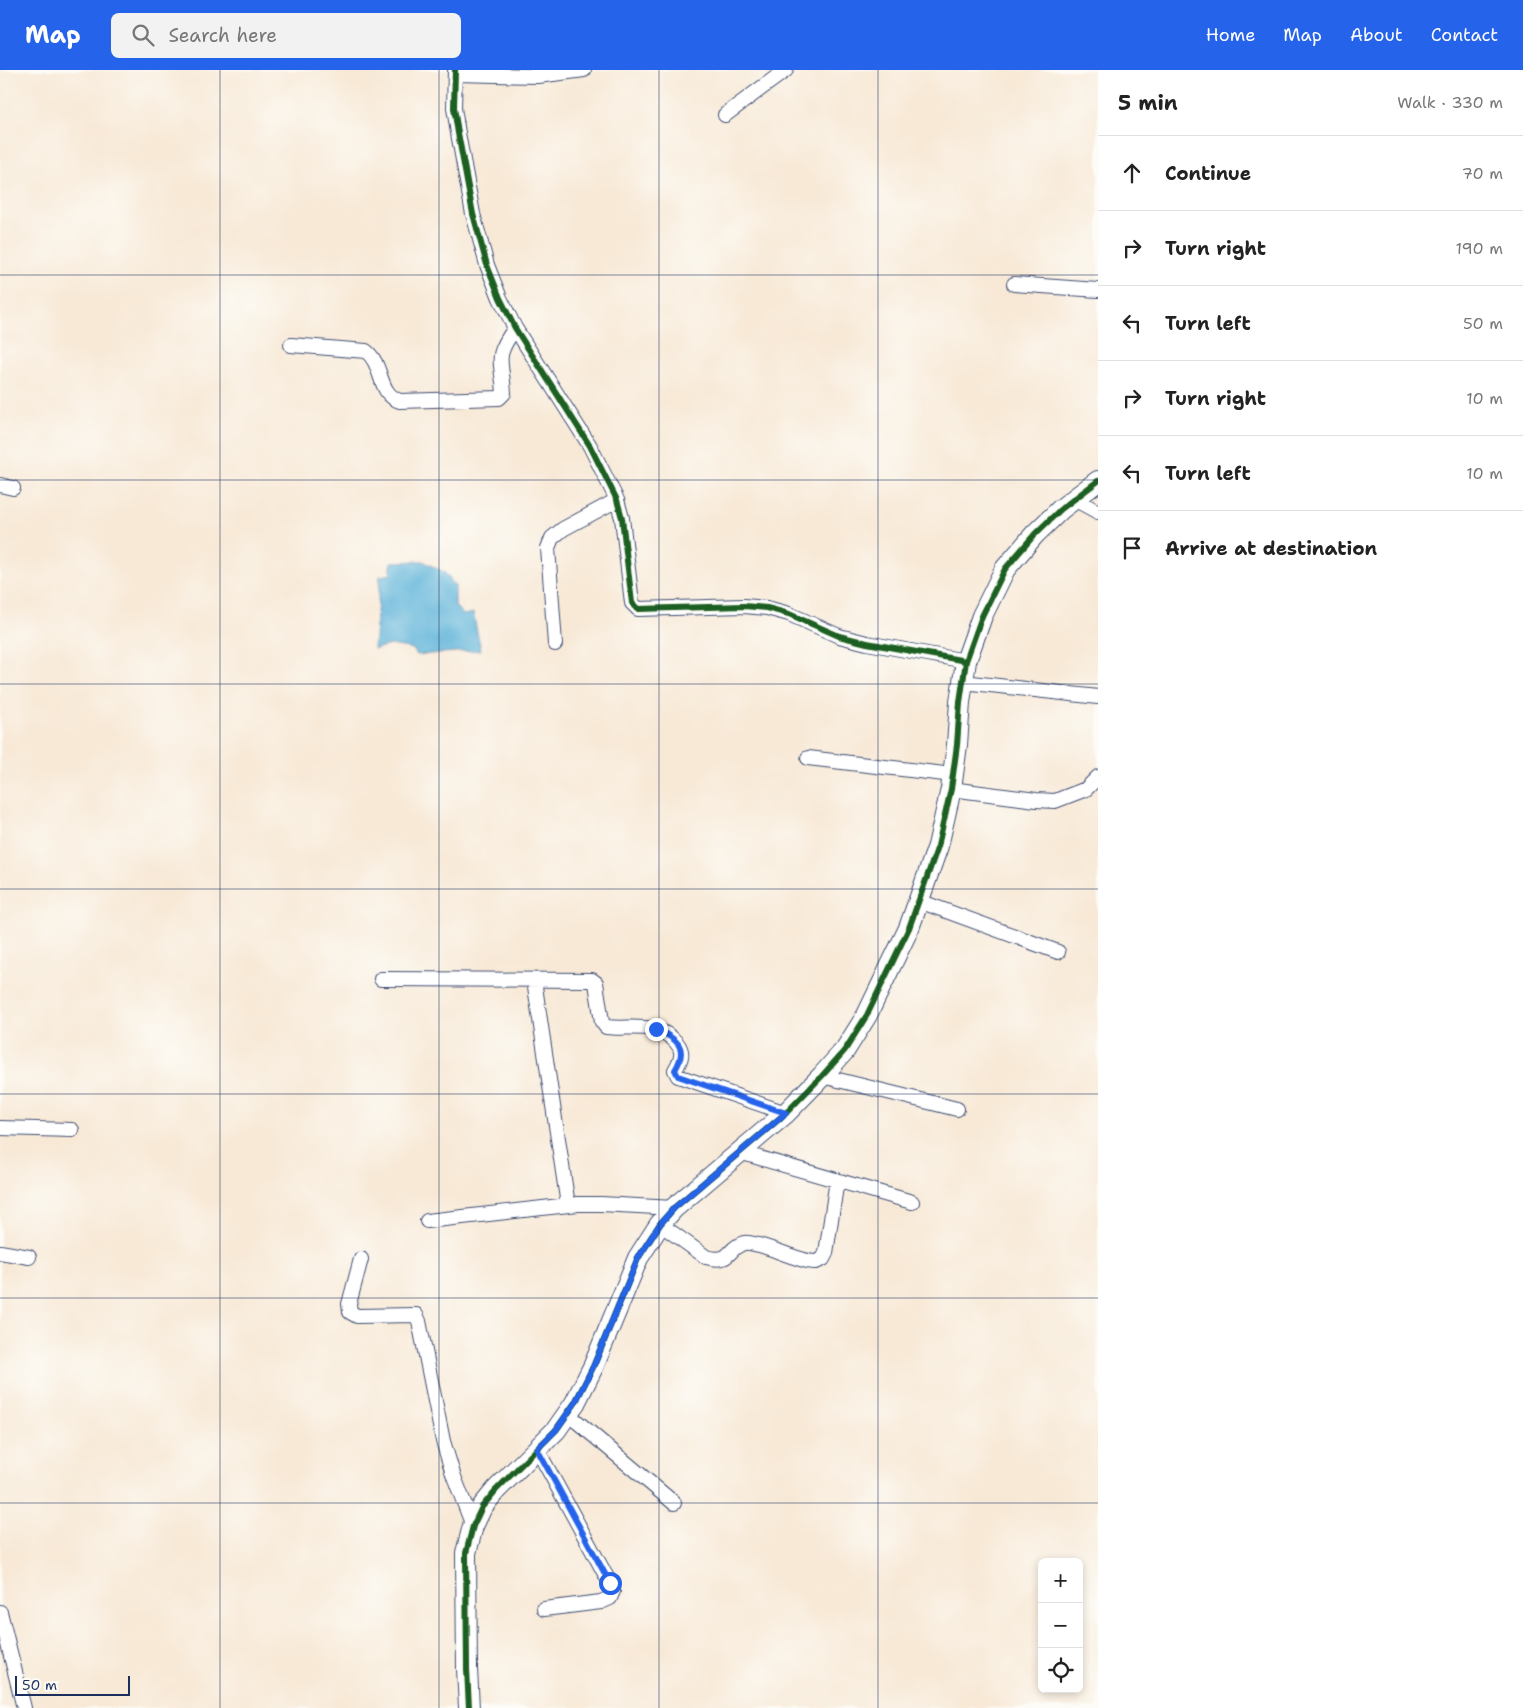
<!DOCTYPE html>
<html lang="en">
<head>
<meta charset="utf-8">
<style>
	body { margin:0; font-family:"Shantell Sans",sans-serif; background:#f2f2f2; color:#222 }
	.controls { position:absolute; right:15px; bottom:15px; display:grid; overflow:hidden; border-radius:8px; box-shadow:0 2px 8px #0003 }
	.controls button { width:45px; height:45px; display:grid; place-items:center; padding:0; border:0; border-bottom:1px solid #e0e0e0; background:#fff; color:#222; font:25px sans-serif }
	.scale { position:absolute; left:15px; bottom:12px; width:115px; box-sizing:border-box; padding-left:5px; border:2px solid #1b2f5e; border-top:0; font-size:14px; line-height:18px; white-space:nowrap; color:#1b2f5e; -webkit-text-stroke:4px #fdfcf7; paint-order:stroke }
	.stop { position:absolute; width:15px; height:15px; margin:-11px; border:4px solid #2563eb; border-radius:50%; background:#fff }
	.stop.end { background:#2563eb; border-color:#fff; box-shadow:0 1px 5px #0008 }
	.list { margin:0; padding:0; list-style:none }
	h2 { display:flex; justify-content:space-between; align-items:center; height:65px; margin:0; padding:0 20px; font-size:21px }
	h2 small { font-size:16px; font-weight:400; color:#767676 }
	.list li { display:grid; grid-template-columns:32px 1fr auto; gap:15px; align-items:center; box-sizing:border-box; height:75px; padding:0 20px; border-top:1px solid #e0e0e0 }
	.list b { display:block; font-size:19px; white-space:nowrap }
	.list em { font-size:16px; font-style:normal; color:#767676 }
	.icon { flex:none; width:28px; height:28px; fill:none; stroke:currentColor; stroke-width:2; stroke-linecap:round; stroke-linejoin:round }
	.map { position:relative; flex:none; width:1098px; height:1638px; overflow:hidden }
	header { display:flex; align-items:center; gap:30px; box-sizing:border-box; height:70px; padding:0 25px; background:#2563eb; color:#fff }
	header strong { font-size:24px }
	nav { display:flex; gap:28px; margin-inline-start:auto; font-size:18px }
	.search { width:350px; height:45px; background:#f2f2f2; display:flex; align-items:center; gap:12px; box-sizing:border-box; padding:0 18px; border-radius:8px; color:#767676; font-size:19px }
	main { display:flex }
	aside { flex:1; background:#fff }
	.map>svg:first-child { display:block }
</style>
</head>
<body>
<header>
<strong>Map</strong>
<div class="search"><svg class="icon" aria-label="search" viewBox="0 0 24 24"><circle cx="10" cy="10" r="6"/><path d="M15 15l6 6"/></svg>Search here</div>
<nav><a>Home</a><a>Map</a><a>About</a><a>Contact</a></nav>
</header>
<main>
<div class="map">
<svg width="1098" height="1638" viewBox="0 0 1098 1638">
	<rect width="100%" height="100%" fill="#fdfcf7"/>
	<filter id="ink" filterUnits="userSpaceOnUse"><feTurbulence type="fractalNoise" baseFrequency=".02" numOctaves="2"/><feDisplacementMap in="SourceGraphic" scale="10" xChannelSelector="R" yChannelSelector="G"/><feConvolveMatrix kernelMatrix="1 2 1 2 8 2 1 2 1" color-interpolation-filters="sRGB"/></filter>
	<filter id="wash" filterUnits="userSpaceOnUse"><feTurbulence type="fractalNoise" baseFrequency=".0096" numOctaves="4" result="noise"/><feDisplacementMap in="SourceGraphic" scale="20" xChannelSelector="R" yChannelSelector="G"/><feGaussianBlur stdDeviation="1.12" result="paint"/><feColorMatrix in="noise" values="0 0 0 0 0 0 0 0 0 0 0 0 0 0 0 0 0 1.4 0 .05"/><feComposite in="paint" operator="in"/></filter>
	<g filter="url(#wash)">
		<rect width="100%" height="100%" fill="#f8e9d7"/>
		<path fill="#5db3d9" stroke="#3c719c" d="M423,491L445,503L455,516V536L463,545L473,543L481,580L417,585L413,579L391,575L374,579L380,506L391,504V492Z"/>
	</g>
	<g filter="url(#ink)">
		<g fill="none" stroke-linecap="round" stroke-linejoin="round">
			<g stroke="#3c4b70" stroke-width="16">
				<path id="street" d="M455,0L454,38L458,63L473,144L487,195L500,228L515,258L590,376L617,430L622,448L632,533L638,539L744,536L767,538L789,544L839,566L867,573L966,591
					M455,4L538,6L584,0
					M725,45L786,0
					M1014,214L1098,220
					M291,275L366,281C384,295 377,324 400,331L499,328L504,323C502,289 493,289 515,258
					M0,415L13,418
					M1074,429L1098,442
					M555,574L548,478L552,468L563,459L617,430
					M963,612L1098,627
					M808,688L953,705
					M951,719L1036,730L1055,731L1086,719L1098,707
					M919,831L1058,882
					M381,909L592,910L596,913L602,952L606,957C631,960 657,951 676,972C685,982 681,990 675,1000L678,1006L786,1043
					M534,910L568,1135
					M822,1006L957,1039
					M0,1058L72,1060
					M739,1082L912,1132
					M427,1151L578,1134H601L674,1138
					M660,1154L706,1187C733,1194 726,1178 744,1173C748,1172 754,1174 759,1175C772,1178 805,1193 816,1192C818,1191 821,1190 823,1189L826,1183L837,1110
					M0,1182L29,1187
					M361,1189L349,1234L350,1242L357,1246L416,1245L419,1251L443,1371L453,1404L473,1456
					M568,1344L674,1433
					M537,1379L610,1513L613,1521L610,1528L601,1532L544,1539
					M0,1542L24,1638"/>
			</g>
			<g stroke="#3c4b70" stroke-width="22">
				<path id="secondary" d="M469,1638L467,1599L466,1483L473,1456L482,1437L496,1420L556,1360L575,1333L594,1295L638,1188L660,1154L674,1138L786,1043L822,1006L845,980L867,945L909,858L938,776L951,719L957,675L960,632L966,591L982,546L1005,499L1035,464L1061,439L1098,411"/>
			</g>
			<use href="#street" stroke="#fff" stroke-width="14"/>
			<use href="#secondary" stroke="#fff" stroke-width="20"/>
			<g stroke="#fdfcf7" stroke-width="9">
				<path id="cycleway" d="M455,0L454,38L458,63L473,144L487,195L500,228L515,258L590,376L617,430L622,448L632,533L638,539L744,536L767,538L789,544L839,566L867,573L966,591
					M469,1638L467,1599L466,1483L473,1456L482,1437L496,1420L556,1360L575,1333L594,1295L638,1188L660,1154L674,1138L786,1043L822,1006L845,980L867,945L909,858L938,776L951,719L957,675L960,632L966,591L982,546L1005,499L1035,464L1061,439L1098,411"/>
			</g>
			<use href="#cycleway" stroke="#1b5e20" stroke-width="6"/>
		</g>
	</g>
	<g fill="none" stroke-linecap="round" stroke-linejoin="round" filter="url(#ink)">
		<path stroke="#2563eb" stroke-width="6" d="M610,1513L537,1379L556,1360L575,1333L594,1295L638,1188L660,1154L674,1138L786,1043L678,1006L675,1000C689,977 677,969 656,959"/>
	</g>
	<path fill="none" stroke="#1b2f5e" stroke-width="1" stroke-opacity="0.55" d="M220,0V1638M439,0V1638M659,0V1638M878,0V1638M0,205H1098M0,410H1098M0,614H1098M0,819H1098M0,1024H1098M0,1228H1098M0,1433H1098"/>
</svg>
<div class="controls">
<button>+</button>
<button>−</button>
<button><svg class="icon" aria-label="locate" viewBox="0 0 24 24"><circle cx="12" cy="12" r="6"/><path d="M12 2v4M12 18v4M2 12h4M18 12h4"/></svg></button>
</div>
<div class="scale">50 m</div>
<div class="stop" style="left:610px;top:1513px"></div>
<div class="stop end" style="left:656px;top:959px"></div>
</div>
<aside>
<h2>5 min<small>Walk · 330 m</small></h2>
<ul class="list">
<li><svg class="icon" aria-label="ahead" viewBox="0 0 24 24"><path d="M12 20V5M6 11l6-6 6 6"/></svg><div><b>Continue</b></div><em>70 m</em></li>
<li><svg class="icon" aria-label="right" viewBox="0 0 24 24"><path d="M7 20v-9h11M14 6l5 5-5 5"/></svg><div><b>Turn right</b></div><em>190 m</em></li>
<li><svg class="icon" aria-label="left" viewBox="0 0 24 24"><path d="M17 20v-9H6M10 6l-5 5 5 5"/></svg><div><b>Turn left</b></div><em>50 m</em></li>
<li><svg class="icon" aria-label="right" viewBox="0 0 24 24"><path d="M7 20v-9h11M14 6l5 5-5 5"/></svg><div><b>Turn right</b></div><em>10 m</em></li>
<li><svg class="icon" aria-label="left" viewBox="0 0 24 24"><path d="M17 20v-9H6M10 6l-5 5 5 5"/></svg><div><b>Turn left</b></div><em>10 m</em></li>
<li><svg class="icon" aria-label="arrive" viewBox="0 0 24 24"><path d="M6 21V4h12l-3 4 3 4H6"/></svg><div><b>Arrive at destination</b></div></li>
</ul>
</aside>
</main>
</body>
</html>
